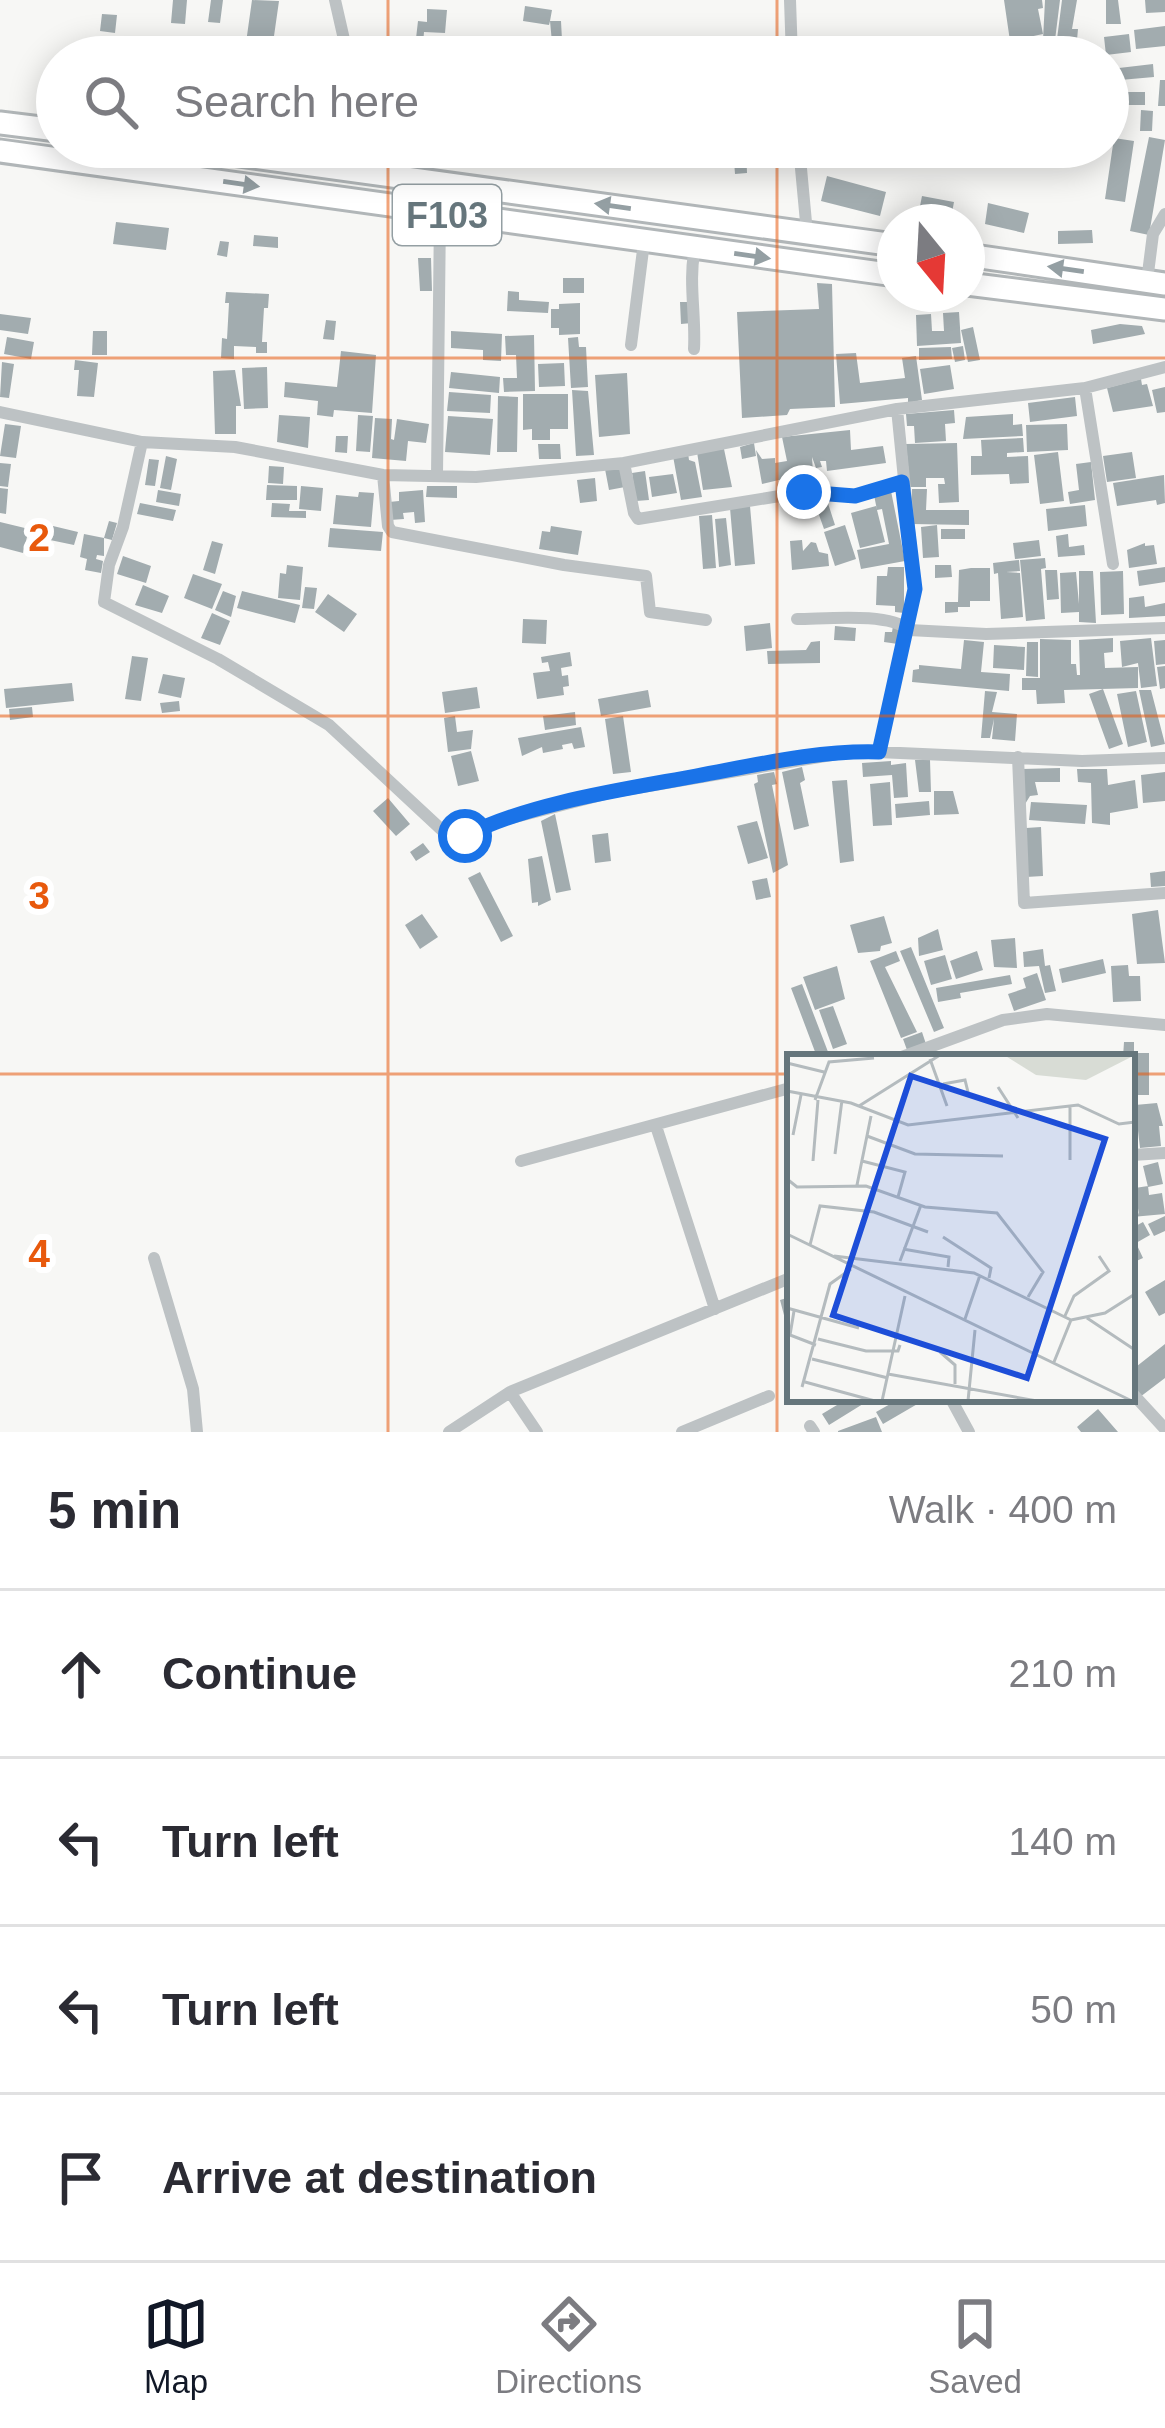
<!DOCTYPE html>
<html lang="en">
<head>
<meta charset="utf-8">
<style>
	body { margin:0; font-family:Helvetica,sans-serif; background:#f7f7f7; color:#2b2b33 }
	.compass { position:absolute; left:877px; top:204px; width:108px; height:108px; border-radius:50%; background:#fff; box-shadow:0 6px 30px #0003; rotate:162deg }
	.stop { position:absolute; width:36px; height:36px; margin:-27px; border:9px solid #1a73e8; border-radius:50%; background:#fff }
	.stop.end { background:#1a73e8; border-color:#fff; box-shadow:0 3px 12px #0008 }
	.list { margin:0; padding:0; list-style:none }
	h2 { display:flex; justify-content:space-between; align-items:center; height:156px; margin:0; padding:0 48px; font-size:51px }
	h2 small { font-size:39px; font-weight:400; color:#7c7c81 }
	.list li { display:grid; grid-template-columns:78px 1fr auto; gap:36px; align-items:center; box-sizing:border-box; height:168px; padding:0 48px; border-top:3px solid #e1e1e2 }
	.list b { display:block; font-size:45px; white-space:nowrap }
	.list em { font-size:39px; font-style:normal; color:#7c7c81 }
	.icon { flex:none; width:66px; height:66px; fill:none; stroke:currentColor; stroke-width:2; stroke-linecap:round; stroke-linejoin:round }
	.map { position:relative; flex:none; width:1165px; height:1432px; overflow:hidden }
	.search { position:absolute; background:#fff; box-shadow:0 6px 30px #0003; left:36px; right:36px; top:36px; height:132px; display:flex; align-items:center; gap:30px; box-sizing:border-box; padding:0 42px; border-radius:66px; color:#7c7c81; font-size:45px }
	.sheet { height:828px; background:#fff }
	nav { display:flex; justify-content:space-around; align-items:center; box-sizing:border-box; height:168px; border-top:3px solid #e1e1e2; background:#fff; font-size:33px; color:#7c7c81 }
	nav a { display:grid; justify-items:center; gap:6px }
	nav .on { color:#111827 }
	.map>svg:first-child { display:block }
</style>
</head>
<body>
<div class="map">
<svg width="1165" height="1432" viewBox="0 0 1165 1432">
	<rect width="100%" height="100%" fill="#f7f7f5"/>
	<path fill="#a2acaf" d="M173,0H187L185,24L171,23Z
		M211,0H223L220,23L208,22Z
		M252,0L279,1L271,57H244Z
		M1004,0H1042L1043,8L1038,9L1043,34L1010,41Z
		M1045,0H1060L1055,40H1043Z
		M1062,0H1077L1072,29H1078L1077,40L1057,39Z
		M1106,0H1118L1121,24H1106Z
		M1145,0H1165V12L1146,13Z
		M525,6L552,10L550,21H561L562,40H571L572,52L553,53L550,21L549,25L523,21Z
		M427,9L447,10L445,33L424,32L422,57L414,56L418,21L427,22Z
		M102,14L117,15L115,33L100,31Z
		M1165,26V46L1136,49L1134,30Z
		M1129,34L1131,52L1106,55L1104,37Z
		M99,38L113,40L111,57H96Z
		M488,38L500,40L498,53L487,52Z
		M1153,64L1154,77L1120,80L1119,68Z
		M1160,80H1165V106H1158Z
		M1119,92H1145V105H1120Z
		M1141,110L1153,111L1152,131H1140Z
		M1149,137L1165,140L1149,235L1130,231Z
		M1114,138L1134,141L1125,202L1105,199Z
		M733,147H746L747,173L735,174Z
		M827,176L886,192L880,216L821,201Z
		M922,196L954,202L951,218L919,211Z
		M988,203L1029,213L1024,233L985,224Z
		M116,222L169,228L166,250L113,244Z
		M1092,230L1093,243L1058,244V231Z
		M254,235L278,237V248L253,246Z
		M220,241L229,242L227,257L217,255Z
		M418,258H431L432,291H420Z
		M563,278H584V293H563Z
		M817,283L832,284L835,407L790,409L787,415L742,418L737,312L819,309Z
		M508,291L519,292V300L549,302L548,313L507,311Z
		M226,292L269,294L268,308H264L262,342H267V353H256V347L234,346V359L221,358L222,338L227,339L229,303H225Z
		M680,302H691L692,323L681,324Z
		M580,303V334L559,335V328H551V309H559V304Z
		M959,312L961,343L917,346L916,315L931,314L932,331H944L943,313Z
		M0,314L31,318L28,334L0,330Z
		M326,320L336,321L334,340L323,339Z
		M1120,324L1142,326L1145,334L1093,344L1091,330Z
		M973,327L980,360L968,362L961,330Z
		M93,331H107V355H92Z
		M451,331L502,334L501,361L483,360V350L451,348Z
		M534,335L535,391L504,392L503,378H517L516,355H506L505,336Z
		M7,337L34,342L31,359L4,354Z
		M578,337L579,347H586L588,387L571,388L568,338Z
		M963,346L965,360L955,362L952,348Z
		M951,347L952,359L919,360V348Z
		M341,351L376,355L372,413L334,410L333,417L317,415L318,401L284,397L285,382L337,387Z
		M856,353L860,383L905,378L902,358L916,356L922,400L908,403V398L840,404L836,354Z
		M75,360L98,363L94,397L77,396L79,370H74Z
		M2,362L14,364L9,398L0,397Z
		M564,363L565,386L539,387L538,364Z
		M950,365L954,389L924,394L920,369Z
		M267,367L268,408L244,409L242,368Z
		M235,370L241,406H236V434H215L213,371Z
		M451,372L500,377L499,393L449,388Z
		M627,373L630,434L599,437L595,375Z
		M1141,379L1142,385L1147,384L1153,406L1113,412L1107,388Z
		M1165,387V412L1157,413L1152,390Z
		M572,390L588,391L594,455L576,456Z
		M449,392L491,395L490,413L447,411Z
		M523,394H568V429H550V440H532V429L523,430Z
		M498,396L518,397L517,452H497Z
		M1075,397L1077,416L1030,422L1028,403Z
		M954,410L955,423L945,424L946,441L915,443L914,426H907L906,414Z
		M1013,414V425L1022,424L1023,436L963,439L966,417Z
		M279,415L310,417L308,448L277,442Z
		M358,415L373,416L370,452L356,451Z
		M448,416L493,419L490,455L445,452Z
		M375,418L392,419L391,439L394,440L397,419L429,424L426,443L408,441L406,461L372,458Z
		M5,424L21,426L16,458L0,456Z
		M1067,424L1068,450L1027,452L1026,425Z
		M850,430L851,450L883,446L886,463L827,471L826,461H820L822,467L816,468L812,457L813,472L762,484L756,450L762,459L775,458V463L787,461L782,437Z
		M336,436H348L347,453L335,452Z
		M1023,438L1024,452L1007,453V457L1028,456L1029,483L1010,484L1009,474L971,475V456H982L981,440Z
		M754,443L756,456L742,459L740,447Z
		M957,443L959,502L939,503L938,484H945L944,478H926V487H910L906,444Z
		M538,444H560L561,459H539Z
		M724,449L732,487L703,490L697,452Z
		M1058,452L1064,501L1040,504L1034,455Z
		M1132,452L1136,478L1107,482L1103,456Z
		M688,453L689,460L695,462L702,497L681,500L673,456Z
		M166,456L177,459L171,490L160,488Z
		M149,459L159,460L155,486L145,485Z
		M1091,462L1095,500L1070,504L1068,492L1079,490L1076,464Z
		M0,463L11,464L8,487L0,486Z
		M269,466L284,467L283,484L268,483Z
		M621,467L625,487L609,490L605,469Z
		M645,471L649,500L636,501L632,473Z
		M673,474L677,493L652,497L649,477Z
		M1164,475L1165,503L1157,505L1156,500L1117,506L1113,483Z
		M595,478L597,501L580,503L577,480Z
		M267,485L297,486V500H266Z
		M301,486L323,488L321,511L299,509Z
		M427,486H457V498L426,497Z
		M0,488L8,489L6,514L0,513Z
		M912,489H927L926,510H969V525L912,524Z
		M158,490L181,494L179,506L156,502Z
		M423,490L425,522L415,523L414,512L403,513L404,519L390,520L389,502L399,501V492Z
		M824,491L835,525L824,529L813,498Z
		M891,491L905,561L861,569L857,550L889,544L882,509L877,510L885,542L860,548L851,513L876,506L877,510L874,495Z
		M359,492L374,493L371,527L333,524L336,495L358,497Z
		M140,503L176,510L173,521L137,514Z
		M272,503L290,504L289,511H306V518L271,517Z
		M1085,505L1087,526L1048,531L1046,509Z
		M750,506L755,564L735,566L730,508Z
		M712,515L716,568L703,569L699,516Z
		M726,518L731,565L719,567L715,519Z
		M109,521L117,523L112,540L104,538Z
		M0,522L29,529L23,553L0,547Z
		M845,525L856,559L835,566L824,532Z
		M937,525L939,557L923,558L921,527Z
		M53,526L78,532L74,545L50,540Z
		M551,526L582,531L578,555L539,549L542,531L550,532Z
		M330,528L383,532L381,551L328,547Z
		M941,529H965V539H941Z
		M84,534L104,538V556L97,555L96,559L103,561L101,573L85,570L87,559L80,557Z
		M1068,534L1069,547L1084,545L1085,555L1058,557L1056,536Z
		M802,540L803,551L811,542L816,543L819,552L828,554L829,566L792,570L790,541Z
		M1039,540L1041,556L1015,559L1013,543Z
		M212,541L223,544L215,574L203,570Z
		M1145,543V546L1154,545L1157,564L1129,568L1127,550Z
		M123,556L151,566L146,583L117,574Z
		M1045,558L1046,568L1041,569L1045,619L1026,621L1020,560Z
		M1019,560L1020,571L1006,572L1020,573L1023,617L1001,619L998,573L994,574L993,563Z
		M287,565L303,567L300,600L278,598L280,573L286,574Z
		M935,565H951L952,577L935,578Z
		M888,567H904V613L895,612V606L876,605L877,576H887Z
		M1165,567V582L1139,586L1137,571Z
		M971,568H990V601H970V607H958V612L945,613V602H958L959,570Z
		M1045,570H1057L1059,599L1047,600Z
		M1079,571H1093L1096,623L1079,622V612L1061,613L1060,573L1076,572L1079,604Z
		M1123,571L1124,614L1101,615L1100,572Z
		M193,574L222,584L212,609L184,598Z
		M143,585L169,596L162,613L135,605Z
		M305,587L317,588L314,609L302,608Z
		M223,591L236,596L231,617L215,610Z
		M242,591L300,605L295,623L237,608Z
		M328,594L357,614L344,632L315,612Z
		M1144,596L1145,607L1165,603V616L1129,618V598Z
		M212,613L230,621L220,645L201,638Z
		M523,619L547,620L546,644L522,643Z
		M770,623L772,648L746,651L744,626Z
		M835,626L856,628L855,641L834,640Z
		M893,626L900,627L898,644L884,642L885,632H892Z
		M1113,638V652L1104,653L1105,668L1138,667V688L1064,690L1065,703L1037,704L1036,690H1022V678H1040V639L1071,640V664H1076L1077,675H1080L1079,640Z
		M1151,638L1157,686L1141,688L1138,663L1122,667L1120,641Z
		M964,640L984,642L981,672L1010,674L1009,691L912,682L913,670L919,669V665L961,669Z
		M1165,640V664L1156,665L1154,641Z
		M820,641V663L768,664L767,651L806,650L811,642Z
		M1027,642H1038V677L1026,676Z
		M994,645L1025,647L1024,670L993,668Z
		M570,652L572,666L561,668L562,676L568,675L569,686L563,687L564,695L537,699L533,673L550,671L548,662L542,663L541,657Z
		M132,656L148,658L141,701L125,699Z
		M1165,666V688L1160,689L1157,667Z
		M163,674L185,678L181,698L158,693Z
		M72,683L74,701L6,708L4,689Z
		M477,687L480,708L445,713L442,692Z
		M1103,689L1123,744L1109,749L1089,694Z
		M648,690L651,707L601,716L598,699Z
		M1139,690H1151L1165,744L1151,747Z
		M985,691L997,692L992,712L1017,714L1015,741L992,739L994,719L990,738H981Z
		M1136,691L1147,742L1128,747L1117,694Z
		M179,701L180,711L162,713L160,703Z
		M32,707L33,717L10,720L9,709Z
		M575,712L576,725L545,730L543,716Z
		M455,716L457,732L473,730L471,749L448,752L444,718Z
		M623,716L631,772L613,774L605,719Z
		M581,727L585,747L574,749L572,743L562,745L563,749L543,753L542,747L522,756L518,738Z
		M471,751L479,781L458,786L451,756Z
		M915,760H930L931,792H919Z
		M891,761V765L906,763L908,797L894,798L892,775L863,777L862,763Z
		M802,767L805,780L800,783L809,826L794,830L782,772Z
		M1060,768V782H1035L1038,795L1030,796L1022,809V769Z
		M1077,769H1107L1108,785L1135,780L1138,808L1110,813V825L1092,823L1091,783L1078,782Z
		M774,772L777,784L772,785L788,865L773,873L754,784L758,782L757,775Z
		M1165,772V801L1143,803L1141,775Z
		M847,780L854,861L840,863L832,781Z
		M890,782L892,825L873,826L870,784Z
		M934,791H953L959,814L934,815Z
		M388,798L410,824L396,836L373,811Z
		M929,801L930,815L896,818L895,804Z
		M1031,802L1087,805L1085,824L1029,820Z
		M555,814L571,890L556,893L541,821Z
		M757,821L768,858L748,864L737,826Z
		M1041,827L1043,876L1026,877V828Z
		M608,833L611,861L595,863L592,835Z
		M423,843L430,852L416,861L410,852Z
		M542,856L551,900L538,906V902L532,903L528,859Z
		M1165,871V886L1151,887L1150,873Z
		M480,872L513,936L501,942L468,878Z
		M767,878L771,897L756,900L752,881Z
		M1158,910L1165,963L1137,964L1132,914Z
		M422,914L438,937L420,949L405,925Z
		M884,916L892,943L881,946L880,951L858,953L850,925Z
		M938,929L943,950L919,956L918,938Z
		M1015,938L1017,968L994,967L991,940Z
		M911,947L944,1028L934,1032L900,951Z
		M1043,949L1045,966L1050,965L1056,991L1045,993L1039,966L1024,967L1023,952Z
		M896,951L900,961L885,967L917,1032L901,1038L870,961Z
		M977,951L983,970L956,979L950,961Z
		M945,955L952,979L931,985L924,961Z
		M1103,959L1106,973L1062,983L1059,969Z
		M1128,965L1129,976H1140L1141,1001L1113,1002L1111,966Z
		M837,966L845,999L815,1010L803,977Z
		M1037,973L1046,1000L1014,1011L1008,994L1026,988L1023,978Z
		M1010,975L1012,984L960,993L961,998L938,1002L936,988Z
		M802,984L830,1057H817L791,988Z
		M833,1006L847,1044L833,1049L819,1010Z
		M922,1032L926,1044L907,1050L903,1039Z
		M1124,1042H1134V1057H1123Z
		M1137,1053H1149V1095H1136Z
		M1157,1103L1163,1126H1159L1161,1146L1140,1148L1135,1105Z
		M1158,1162L1163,1184L1148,1187L1143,1166Z
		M1148,1186L1149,1195L1162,1193L1165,1214L1132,1217V1196L1139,1215L1135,1188Z
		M1165,1216V1231L1154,1236L1148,1224Z
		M1143,1222L1150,1235L1136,1243L1143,1258L1132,1263V1228Z
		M1165,1280V1313L1159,1316L1145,1292Z
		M790,1297V1317L785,1319L780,1300Z
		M1165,1344V1378L1140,1397L1132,1387V1370Z
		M847,1399H871L829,1425L822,1414Z
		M899,1399H926L883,1424L876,1412Z
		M1098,1409L1118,1432H1081L1077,1427Z
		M876,1417L882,1432H838V1431Z"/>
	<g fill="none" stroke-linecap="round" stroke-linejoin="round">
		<g stroke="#b1b6b8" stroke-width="27">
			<path id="primary" d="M0,123L57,130
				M180,147L895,245
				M0,151L895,275
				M967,255L1165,284
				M967,284L1165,309"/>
		</g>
		<path stroke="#bdc2c4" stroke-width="12" d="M335,0L348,57
			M790,0L792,57
			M365,147L369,172
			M799,147L807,233
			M1147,281L1153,234L1165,214
			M631,345L644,242
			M694,349C696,316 688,280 695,248
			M1085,388L1113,564
			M0,412L142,442L235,447L383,475L476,477L624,463L897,409L1085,388L1165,367
			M142,442L123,527L109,565L104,602L218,659L329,725L458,845L465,836L488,824L613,792L855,751L1082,761L1165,758
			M624,463L634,513L638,519L804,492L855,496L902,482
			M383,475L388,526L392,532L564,565L646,576L650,612L706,620
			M437,475L440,215
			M797,619C825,619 889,612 909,630L986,634L1165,628
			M879,751L915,589L897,409
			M1018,757L1024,903L1165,893
			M902,1057L1003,1020L1047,1014L1165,1025
			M656,1126L715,1309
			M1132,1155L1165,1153
			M521,1161L790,1088
			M154,1258L193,1389L197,1432
			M510,1392L537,1432
			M1132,1393L1165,1429
			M951,1399L969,1432
			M810,1426L814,1432
			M449,1432L510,1392L790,1278
			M682,1432L769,1396"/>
		<use href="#primary" stroke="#fff" stroke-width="21"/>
	</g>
	<defs><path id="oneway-solid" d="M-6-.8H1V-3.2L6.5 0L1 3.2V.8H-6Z" transform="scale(3)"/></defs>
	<g fill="#949fa3">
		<use href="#oneway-solid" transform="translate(241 184) rotate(8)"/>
		<use href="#oneway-solid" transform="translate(613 206) rotate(-172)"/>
		<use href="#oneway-solid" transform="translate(752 256) rotate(8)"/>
		<use href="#oneway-solid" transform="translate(1066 269) rotate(-172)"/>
	</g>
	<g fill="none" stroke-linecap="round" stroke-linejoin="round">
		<path stroke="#1a73e8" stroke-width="15" d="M465,836C528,803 626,789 696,776C756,765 818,750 879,752L915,589L902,482L855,496L804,492"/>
	</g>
	<path fill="none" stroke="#e8590c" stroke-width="3" stroke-opacity="0.55" d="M388,0V57M777,0V57M388,147V1432M777,147V1432M0,358H1165M0,716H1165M0,1074H790M1132,1074H1165"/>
	<g text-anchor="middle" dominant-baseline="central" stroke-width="12" stroke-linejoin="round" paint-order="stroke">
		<rect fill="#fff" stroke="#949fa3" stroke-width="3" x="393" y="185" width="108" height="60" rx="9"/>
		<g font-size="36" font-weight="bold" fill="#66767c">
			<text x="447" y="215">F103</text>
		</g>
	</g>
	<g transform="translate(787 1054)">
		<rect width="348" height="348" fill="#f7f7f5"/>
		<path d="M217,1H348L299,26L249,21Z" fill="#d8dcd5"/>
		<path fill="none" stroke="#b4bbbe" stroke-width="3" d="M143,5L160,52M0,9L37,18M156,30L178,26L182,42M211,33L231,64M0,37L64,49L121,71L291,51L332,70L348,68M28,46L42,8L87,4M72,52L153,1M6,81L14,41M80,82L128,100L216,102M48,100L55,46M283,106V52M26,107L31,46M75,107L118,118L111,143M0,125L10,133L79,132L138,153L210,159L256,218L241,243M70,131L84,62M0,180L345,347M156,183L204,214L202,224M23,191L33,152L87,158L141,178M116,195L162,203L161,213M47,202L187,219L284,266M113,207L134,151M0,254L72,274M7,257L3,281L29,291M277,264L287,242L322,217L312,202M300,264L348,296M178,265L193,221M284,266L318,259L348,240M31,285L79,297H111L113,291M153,298L168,311V330M25,305L101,324M267,308L284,266M101,320L250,347M18,328L88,347M15,333L43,230L64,215M95,347L118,242M181,347L188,276"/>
		<path fill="#1d4ed8" fill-opacity="0.15" stroke="#1d4ed8" stroke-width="6" d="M124,22L318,85L240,324L46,261Z"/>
		<rect width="348" height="348" fill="none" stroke="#66767c" stroke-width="6"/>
	</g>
	<g font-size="39" text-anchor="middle" font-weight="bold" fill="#e8590c" stroke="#fff" stroke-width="12" stroke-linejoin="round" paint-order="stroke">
		<text x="39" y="551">2</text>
		<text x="39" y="909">3</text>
		<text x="39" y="1267">4</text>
	</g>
</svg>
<svg class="compass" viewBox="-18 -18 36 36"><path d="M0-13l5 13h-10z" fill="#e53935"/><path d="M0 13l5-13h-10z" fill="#7c7c81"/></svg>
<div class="stop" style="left:465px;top:836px"></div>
<div class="stop end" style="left:804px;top:492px"></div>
<div class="search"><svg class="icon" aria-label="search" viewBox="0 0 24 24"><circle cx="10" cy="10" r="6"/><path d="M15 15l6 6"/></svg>Search here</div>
</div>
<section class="sheet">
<h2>5 min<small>Walk · 400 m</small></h2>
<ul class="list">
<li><svg class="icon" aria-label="ahead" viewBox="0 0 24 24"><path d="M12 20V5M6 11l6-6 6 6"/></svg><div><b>Continue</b></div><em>210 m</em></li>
<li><svg class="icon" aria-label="left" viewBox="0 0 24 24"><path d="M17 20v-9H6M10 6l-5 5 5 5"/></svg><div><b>Turn left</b></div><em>140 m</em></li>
<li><svg class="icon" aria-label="left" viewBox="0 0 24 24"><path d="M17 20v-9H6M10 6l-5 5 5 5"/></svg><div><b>Turn left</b></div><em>50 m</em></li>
<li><svg class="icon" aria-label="arrive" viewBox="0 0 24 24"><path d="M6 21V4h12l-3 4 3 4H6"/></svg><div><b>Arrive at destination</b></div></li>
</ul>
</section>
<nav>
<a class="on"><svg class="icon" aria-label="map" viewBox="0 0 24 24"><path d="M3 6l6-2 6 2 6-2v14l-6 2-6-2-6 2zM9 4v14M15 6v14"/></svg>Map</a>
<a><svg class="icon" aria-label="directions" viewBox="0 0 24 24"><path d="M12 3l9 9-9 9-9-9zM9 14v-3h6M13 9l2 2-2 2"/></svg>Directions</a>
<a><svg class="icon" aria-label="saved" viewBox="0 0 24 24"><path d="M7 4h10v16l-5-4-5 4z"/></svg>Saved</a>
</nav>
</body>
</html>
